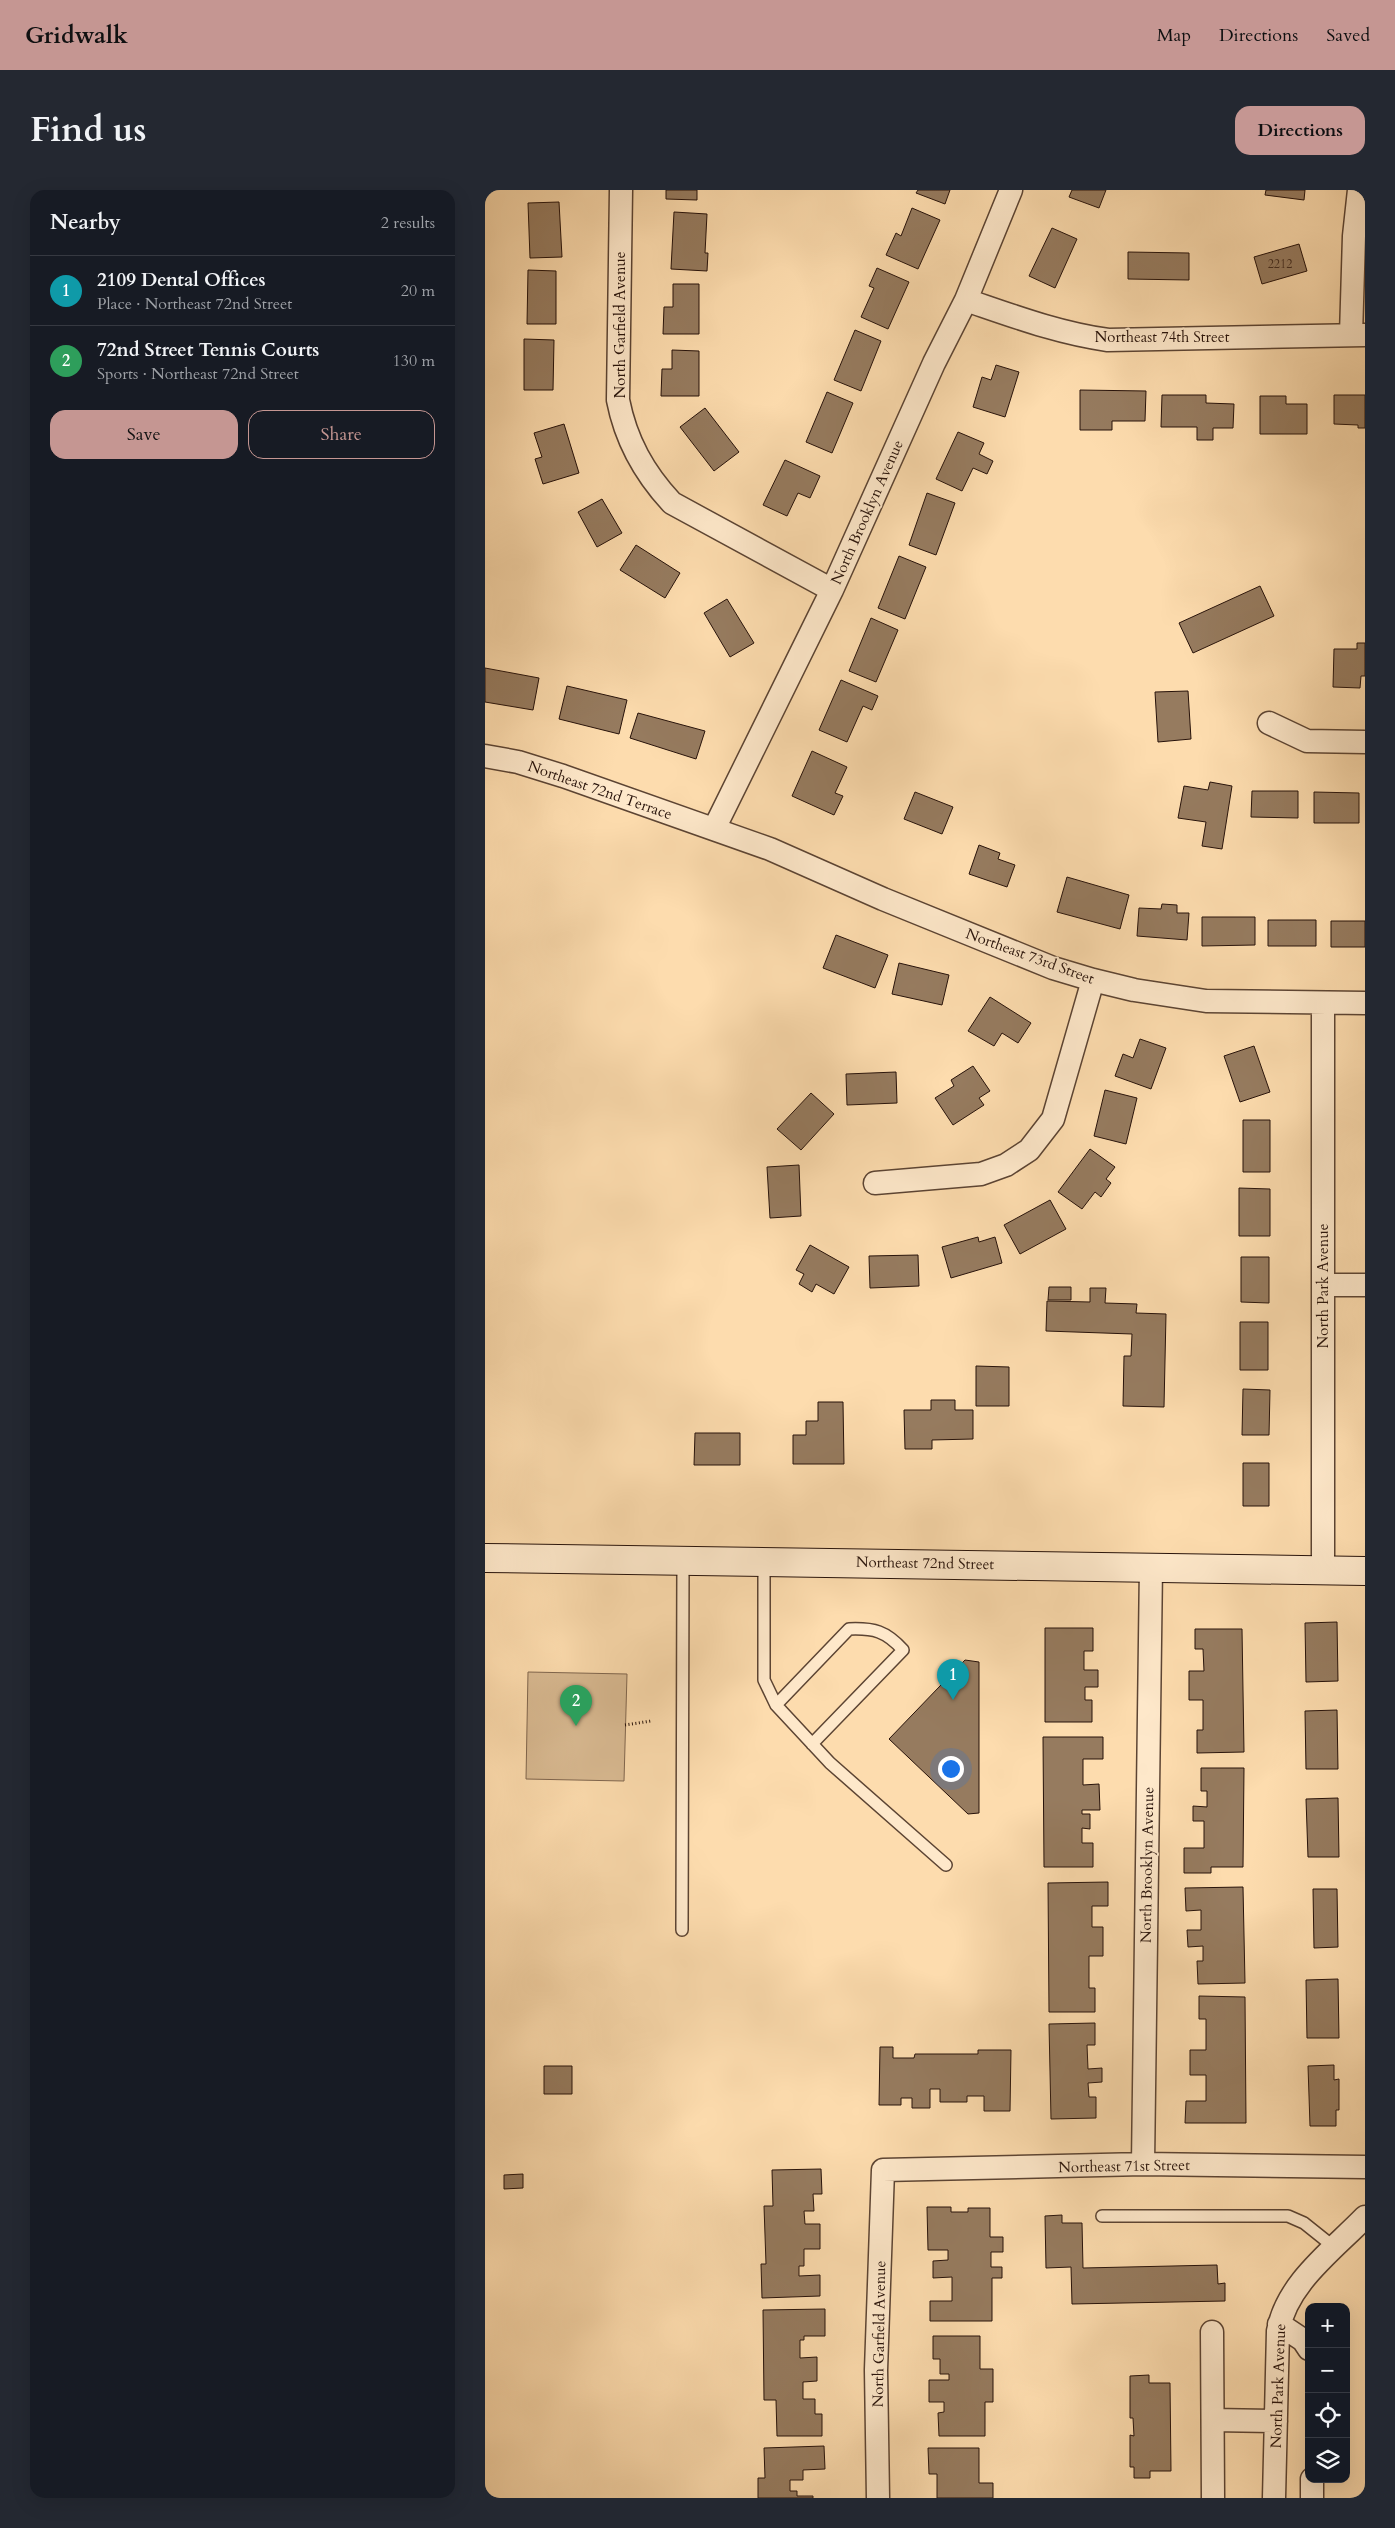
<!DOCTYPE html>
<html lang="en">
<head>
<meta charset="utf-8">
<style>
	body { margin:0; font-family:Cardo,serif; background:#242831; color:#f1f3f6 }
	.controls { position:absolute; right:15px; bottom:15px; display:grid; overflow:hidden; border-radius:10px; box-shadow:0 5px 20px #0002 }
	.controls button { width:45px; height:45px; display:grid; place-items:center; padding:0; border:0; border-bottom:1px solid #363941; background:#171b24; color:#f1f3f6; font:25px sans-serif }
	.you { position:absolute; left:465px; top:1578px; width:18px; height:18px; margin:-12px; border:4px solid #fff; border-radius:50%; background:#1a73e8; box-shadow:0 0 0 8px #1a73e833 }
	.badge { display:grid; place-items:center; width:32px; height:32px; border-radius:50%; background:#c59692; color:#fff; font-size:16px; font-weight:700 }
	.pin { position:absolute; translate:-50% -41px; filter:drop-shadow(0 1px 2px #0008) }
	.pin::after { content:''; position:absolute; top:26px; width:18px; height:15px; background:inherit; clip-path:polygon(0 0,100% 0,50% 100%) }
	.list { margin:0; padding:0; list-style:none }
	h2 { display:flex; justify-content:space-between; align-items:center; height:65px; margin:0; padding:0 20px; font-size:21px }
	h2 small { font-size:16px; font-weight:400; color:#9ea1a6 }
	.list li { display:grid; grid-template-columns:32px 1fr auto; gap:15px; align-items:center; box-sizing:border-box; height:70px; padding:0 20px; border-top:1px solid #363941 }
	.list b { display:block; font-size:19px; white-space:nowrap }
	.list p { margin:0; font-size:16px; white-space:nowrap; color:#9ea1a6 }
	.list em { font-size:16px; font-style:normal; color:#9ea1a6 }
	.actions { display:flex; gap:10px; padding:15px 20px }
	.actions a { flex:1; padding:11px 0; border:1px solid #c59692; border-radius:15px; text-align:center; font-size:18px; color:#c59692 }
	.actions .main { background:#c59692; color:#111 }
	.icon { flex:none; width:28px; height:28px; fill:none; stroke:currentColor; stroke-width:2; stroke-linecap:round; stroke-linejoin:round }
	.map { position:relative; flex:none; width:880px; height:2308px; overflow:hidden; border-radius:15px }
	header { display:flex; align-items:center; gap:30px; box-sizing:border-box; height:70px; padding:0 25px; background:#c59692; color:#111 }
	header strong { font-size:24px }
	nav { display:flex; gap:28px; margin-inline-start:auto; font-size:18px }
	.intro { display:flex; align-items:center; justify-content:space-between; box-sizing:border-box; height:120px; padding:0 30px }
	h1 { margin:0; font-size:35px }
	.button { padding:12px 22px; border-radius:15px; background:#c59692; color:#111; font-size:18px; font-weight:700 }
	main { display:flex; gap:30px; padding:0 30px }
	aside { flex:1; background:#171b24; border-radius:15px; box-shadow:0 5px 20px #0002 }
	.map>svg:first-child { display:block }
</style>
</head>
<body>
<header>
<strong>Gridwalk</strong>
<nav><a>Map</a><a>Directions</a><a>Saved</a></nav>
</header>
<div class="intro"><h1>Find us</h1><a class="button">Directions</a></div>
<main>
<aside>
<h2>Nearby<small>2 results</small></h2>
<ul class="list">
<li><span class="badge" style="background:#0f9aa8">1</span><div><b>2109 Dental Offices</b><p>Place · Northeast 72nd Street</p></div><em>20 m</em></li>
<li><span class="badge" style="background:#2e9e5b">2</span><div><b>72nd Street Tennis Courts</b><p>Sports · Northeast 72nd Street</p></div><em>130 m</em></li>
</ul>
<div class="actions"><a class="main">Save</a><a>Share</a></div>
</aside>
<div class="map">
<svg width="880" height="2308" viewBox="0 0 880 2308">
	<rect width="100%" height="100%" fill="#fddcae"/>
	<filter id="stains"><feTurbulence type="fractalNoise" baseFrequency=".004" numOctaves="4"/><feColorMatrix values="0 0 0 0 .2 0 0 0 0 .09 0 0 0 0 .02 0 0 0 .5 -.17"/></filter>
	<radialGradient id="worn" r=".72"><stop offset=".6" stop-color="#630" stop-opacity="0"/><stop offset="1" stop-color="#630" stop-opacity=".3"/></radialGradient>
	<path fill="#d9ba92" stroke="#80664e" d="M43,1482L142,1484L139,1591L41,1589Z"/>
	<path fill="#967b5f" stroke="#27120a" d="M181,0H212V10L181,9Z
		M433,0H465L460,14L431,3Z
		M587,0H621L614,18L584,7Z
		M781,0H820L819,10L780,5Z
		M74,12L77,67L45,68L43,13Z
		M427,18L455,30L433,79L401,65L411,43L416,46Z
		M189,22L222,24L220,63H223L222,81L186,79Z
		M567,38L592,49L570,98L544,86Z
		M814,54L822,81L777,94L769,67Z
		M643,62L704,63V90L643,89Z
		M392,78L424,92L403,139L376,127L389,98L384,96Z
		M43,80L71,81V134H42Z
		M188,94H214V144H178L179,117H188Z
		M370,140L396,151L376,201L349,190Z
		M39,149L69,150L68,200H39Z
		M187,160L214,161V206H176L177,179H187Z
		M511,175L534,182L520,227L488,217L497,187L506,190Z
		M595,200L661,201L660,231H627V240H595Z
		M342,202L368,213L347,263L321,252Z
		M677,205H721V213L749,214L748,238H728V250H712V237H676Z
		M849,205H880V238H873V235L849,234Z
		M775,206H801V214H822V244H775Z
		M220,218L254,262L229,281L195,237Z
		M79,234L94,283L58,294L50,269L57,267L49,243Z
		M473,242L499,253L494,264L508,271L502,284L488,278L477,301L451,289Z
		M300,270L335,286L325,308L313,303L302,326L278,315Z
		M442,303L470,313L451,365L424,355Z
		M117,309L137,343L112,357L93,322Z
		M151,355L195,383L180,408L135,380Z
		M414,366L441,377L420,429L393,418Z
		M775,396L789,426L708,463L694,433Z
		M242,409L269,453L245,467L219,423Z
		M386,428L413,440L391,492L364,481Z
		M872,453H880V486H876L875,498L848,497L849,459H872Z
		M0,478L54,488L48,520L0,512Z
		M356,490L393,506L387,520L378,516L362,552L334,540Z
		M82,496L142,510L134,544L74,529Z
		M703,501L706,549L673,552L670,502Z
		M153,523L220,541L211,569L145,548Z
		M327,561L362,577L350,603L358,606L349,625L307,606Z
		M725,592L747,596L737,659L717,656L721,632L693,628L699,596L723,600Z
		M767,601H813V628L766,627Z
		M430,602L468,617L457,644L419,629Z
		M829,602L874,603V633H829Z
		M494,655L515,663L513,669L530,675L522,697L484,684Z
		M582,687L644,705L635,739L572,722Z
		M677,714L692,715V723H704L702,750L652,746L654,718L676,719Z
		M717,727H770V755L717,756Z
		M783,730H831V756H783Z
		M846,731H880V757H846Z
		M351,745L403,765L390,798L338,778Z
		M414,773L464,785L457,815L407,804Z
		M505,807L546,833L533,853L517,843L509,856L483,841Z
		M655,849L681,858L666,899L630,886L638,864L648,868Z
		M769,856L785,902L755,912L739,866Z
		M488,876L505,901L494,908L499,915L468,935L450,908L469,896L466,890Z
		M411,882L412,913L362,915L361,884Z
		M620,900L652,908L641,954L609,946Z
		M326,903L349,924L316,960L292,939Z
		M758,930H785V982H758Z
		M605,959L630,977L621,989L626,993L616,1007L610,1002L597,1019L573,1002Z
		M314,975L316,1026L285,1028L282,977Z
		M754,998L785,999V1046H754Z
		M565,1010L581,1039L535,1064L519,1035Z
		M493,1047L494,1052L510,1047L517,1073L466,1088L457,1057Z
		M325,1055L364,1077L349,1104L331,1094L327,1102L314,1094L319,1084L311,1080Z
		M433,1065L434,1096L385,1098L384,1066Z
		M756,1067H784V1113L756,1112Z
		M564,1097H586V1110H563Z
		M605,1098H621L620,1113L652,1114L651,1123L681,1124L679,1217L638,1216L639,1166H646L647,1144L561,1141L562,1111L605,1112Z
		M755,1132H783V1180H755Z
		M491,1176L524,1177V1216H491Z
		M758,1199L785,1200L784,1245H757Z
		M446,1210H470V1220H488V1249L447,1250V1259H420L419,1220H446Z
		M333,1212H358L359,1274H308V1245H321V1231H333Z
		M210,1243H255V1275H209Z
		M758,1273H784V1316H758Z
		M852,1432L853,1491L821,1492L820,1433Z
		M560,1438H608V1461H599V1480H613V1497H600V1510H607V1532H560Z
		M710,1439H757L759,1562L712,1563V1540H718V1510H704V1481H719L718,1459H710Z
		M480,1470L494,1472V1623L483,1624L404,1549Z
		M852,1520L853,1579H821L820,1521Z
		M558,1547H618V1569H598V1595L614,1594L615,1620H597V1624H605V1639L597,1638V1653H608V1677H559Z
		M716,1578H759L758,1677H726V1683H699V1658H719V1631H708V1616L722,1617V1601H716Z
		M853,1608L854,1667H823L821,1609Z
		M623,1692V1716H607V1737H618V1766H604V1798H610V1822H564L563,1693Z
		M758,1697L760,1793L713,1794L712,1771H718V1756L703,1757L702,1740H716V1720L701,1721L700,1698Z
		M828,1699H852L853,1757L829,1758Z
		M853,1789L854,1848H822L821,1790Z
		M714,1806L760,1807L761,1933H700L701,1911H721V1885H705V1860H721V1829H714Z
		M610,1833V1855H602L603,1879L617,1878V1892L603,1893L604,1907H611V1928L566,1929L564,1834Z
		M395,1857H408V1868H429L430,1864H493V1860H526L525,1921H499V1906H482V1912H455V1899H445V1918H427V1908H416V1915H394Z
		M849,1875V1890L854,1889V1920H851V1936H825L823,1876Z
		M59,1876H87V1904H59Z
		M336,1979L337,2004H328L329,2021H319L320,2034H335V2059H319V2076H314V2086L335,2085V2106L277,2108L276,2074H281L279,2016H288L287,1980Z
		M38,1984V1998L19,1999V1985Z
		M442,2017H466V2022H483V2018H505V2047H518V2062H506V2077H517V2088H507V2131H445V2111H467V2087L448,2088V2071L463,2070V2060H443Z
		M577,2025V2033H597L598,2078L732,2075L733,2094L740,2093V2111L587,2114L586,2077L561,2078L560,2026Z
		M340,2119V2146H319V2150H315V2168L332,2167V2191L318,2192V2209H330V2224H337V2246H292L291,2210H279L278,2120Z
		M448,2146H495V2179H508V2212H500V2246H454L453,2223L459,2222V2212H444V2190H464V2184H455V2169H448Z
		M664,2185V2193H685L686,2281H665V2288H649V2277H645V2245L649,2246L648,2228H645V2186Z
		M339,2256L340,2279L318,2280V2290H305V2301H312V2306H328V2308H273V2288H280L279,2258Z
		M443,2258H494V2293H508V2308H452V2284H444Z"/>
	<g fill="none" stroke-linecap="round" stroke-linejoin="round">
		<g stroke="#5c4433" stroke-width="14">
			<path id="service" d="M279,1372V1490L291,1515L345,1573L461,1675
				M291,1515L364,1439C389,1438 401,1441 418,1460L327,1554
				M197,1740L198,1370
				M617,2026H803L819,2033L849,2057"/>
		</g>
		<g stroke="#5c4433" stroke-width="25">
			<path id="minor" d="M136,0L133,210C141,251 159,283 187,313L347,400
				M481,110C528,126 573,143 623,150L880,145
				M866,145L869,46L874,0
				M784,533L822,551L880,552
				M0,566L33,572L78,586L285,659L398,709L568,778L608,790L649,800L721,811L880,813
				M229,639L347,400L449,173L481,110L526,0
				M390,993L496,984L521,975L544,960L568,929L608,790
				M838,1095H880
				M838,1380V813
				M658,1974L666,1376
				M794,2134L818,2150L824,2159
				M727,2142L728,2308
				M728,2230L791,2231
				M827,2289V2308
				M393,2308L391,2180L398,1980L658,1974L880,1977
				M789,2308L793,2141C802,2093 847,2061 880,2027"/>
		</g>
		<g stroke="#27120a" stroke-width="30">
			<path id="secondary" d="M0,1368L880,1381"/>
		</g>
		<path stroke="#27120a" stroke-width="3" stroke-dasharray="1 2.5" stroke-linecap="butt" d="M140,1535L166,1531"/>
		<use href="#service" stroke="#fee8ca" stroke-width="11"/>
		<use href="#minor" stroke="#fee8ca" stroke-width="22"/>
		<use href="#secondary" stroke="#fee8ca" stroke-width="28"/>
	</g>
	<g text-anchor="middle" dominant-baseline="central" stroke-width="4" stroke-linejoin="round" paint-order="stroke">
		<g font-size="12" fill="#432c1f">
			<text x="795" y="74">2212</text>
		</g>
		<g font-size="15" fill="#27120a" stroke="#fee8ca">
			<text transform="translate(135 135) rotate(-90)">North Garfield Avenue</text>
			<text x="677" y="147">Northeast 74th Street</text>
			<text transform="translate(382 322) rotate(-66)">North Brooklyn Avenue</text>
			<text transform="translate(115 600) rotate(19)">Northeast 72nd Terrace</text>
			<text transform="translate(545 766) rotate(20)">Northeast 73rd Street</text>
			<text transform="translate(838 1096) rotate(-90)">North Park Avenue</text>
			<text transform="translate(440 1373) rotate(1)">Northeast 72nd Street</text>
			<text transform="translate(662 1675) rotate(-89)">North Brooklyn Avenue</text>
			<text transform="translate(639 1976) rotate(-1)">Northeast 71st Street</text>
			<text transform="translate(394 2144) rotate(-89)">North Garfield Avenue</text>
			<text transform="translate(793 2196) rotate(-88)">North Park Avenue</text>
		</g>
	</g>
	<rect width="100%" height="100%" filter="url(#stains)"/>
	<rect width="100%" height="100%" fill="url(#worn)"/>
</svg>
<div class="controls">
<button>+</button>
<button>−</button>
<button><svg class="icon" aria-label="locate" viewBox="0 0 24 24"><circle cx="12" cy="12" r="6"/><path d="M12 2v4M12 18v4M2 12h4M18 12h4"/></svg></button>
<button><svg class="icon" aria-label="layers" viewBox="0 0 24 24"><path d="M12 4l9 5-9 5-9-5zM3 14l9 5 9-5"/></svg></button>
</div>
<div class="you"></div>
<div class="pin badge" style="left:468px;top:1510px;background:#0f9aa8">1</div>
<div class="pin badge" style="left:91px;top:1536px;background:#2e9e5b">2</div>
</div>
</main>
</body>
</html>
